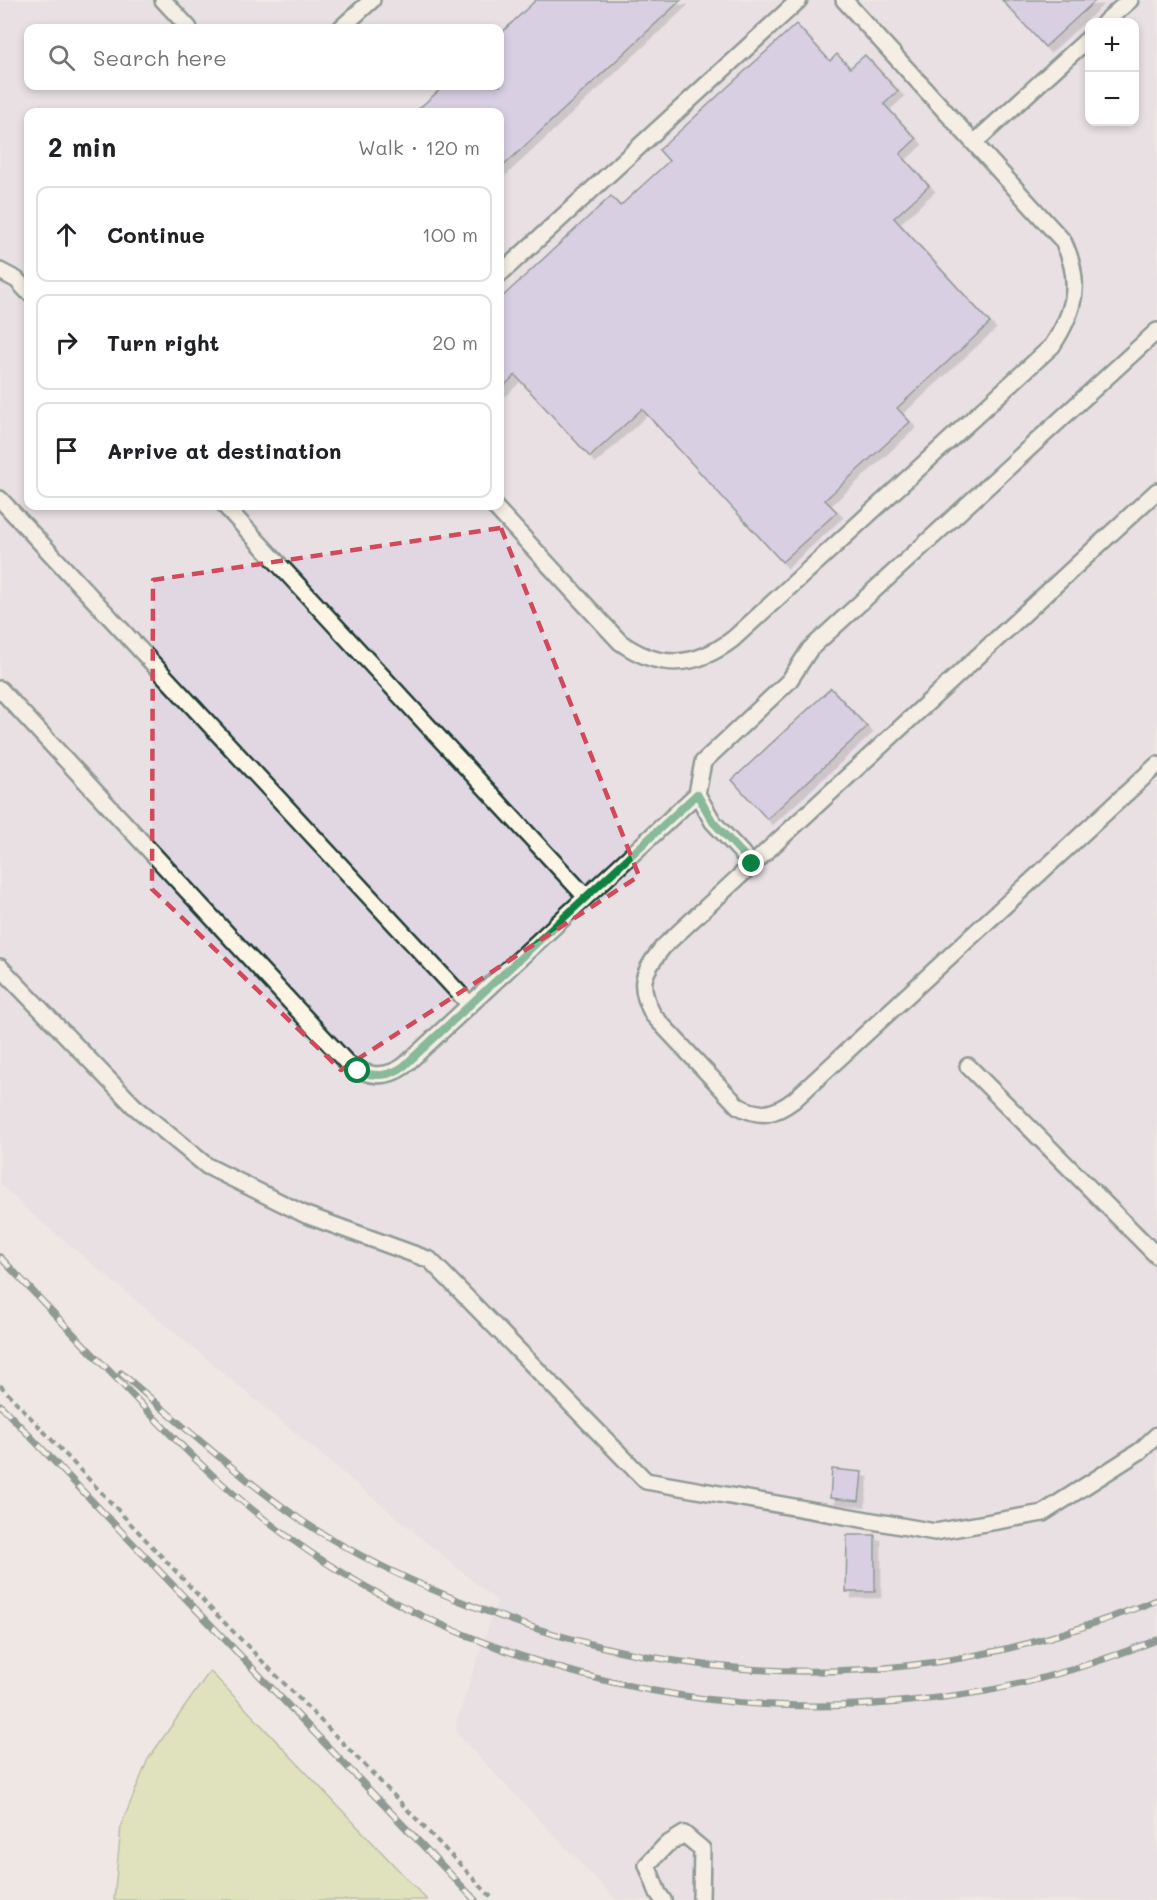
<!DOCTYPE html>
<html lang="en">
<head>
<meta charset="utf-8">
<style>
	body { margin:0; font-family:Mali,sans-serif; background:#f2f2f2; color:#202124 }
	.controls { position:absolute; right:18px; top:18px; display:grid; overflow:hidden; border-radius:12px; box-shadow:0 3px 9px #0003 }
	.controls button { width:54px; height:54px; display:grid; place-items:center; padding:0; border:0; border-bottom:2px solid #e0e0e0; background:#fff; color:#202124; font:30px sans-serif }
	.stop { position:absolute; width:18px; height:18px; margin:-14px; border:4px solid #0b8043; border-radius:50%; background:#fff }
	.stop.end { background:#0b8043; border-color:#fff; box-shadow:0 2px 6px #0008 }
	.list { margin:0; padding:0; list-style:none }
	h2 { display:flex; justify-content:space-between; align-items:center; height:78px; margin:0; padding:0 24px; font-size:26px }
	h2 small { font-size:20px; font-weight:400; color:#757577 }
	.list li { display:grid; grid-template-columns:39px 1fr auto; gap:18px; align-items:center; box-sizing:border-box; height:96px; margin:0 12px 12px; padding:0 12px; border:2px solid #e0e0e0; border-radius:12px }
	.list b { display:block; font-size:22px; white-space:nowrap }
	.list em { font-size:20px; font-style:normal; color:#757577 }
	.icon { flex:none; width:33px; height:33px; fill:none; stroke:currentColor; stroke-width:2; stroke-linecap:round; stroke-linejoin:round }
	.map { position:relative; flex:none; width:1157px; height:1900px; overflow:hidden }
	.search { position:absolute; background:#fff; box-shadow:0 3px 9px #0003; left:24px; top:24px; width:480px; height:66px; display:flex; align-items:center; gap:15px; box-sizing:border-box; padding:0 21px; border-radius:12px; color:#757577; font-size:22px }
	.panel { position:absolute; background:#fff; box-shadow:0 3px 9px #0003; left:24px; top:108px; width:480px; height:402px; border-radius:12px }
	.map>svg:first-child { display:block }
</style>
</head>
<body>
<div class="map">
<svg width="1157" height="1900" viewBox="0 0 1157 1900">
	<defs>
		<filter id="shadow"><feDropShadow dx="5.5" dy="5.5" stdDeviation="0" flood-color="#0004"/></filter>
	</defs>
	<rect width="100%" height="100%" fill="#efe7e4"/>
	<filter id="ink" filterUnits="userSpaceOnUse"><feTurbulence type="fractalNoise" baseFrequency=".0167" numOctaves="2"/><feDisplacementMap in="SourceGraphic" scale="12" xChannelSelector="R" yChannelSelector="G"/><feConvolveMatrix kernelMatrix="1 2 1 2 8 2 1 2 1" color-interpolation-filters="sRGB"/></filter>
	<g filter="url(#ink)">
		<path fill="#e0d7e3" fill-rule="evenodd" d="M0,0H1157V1900H616L457,1734L456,1723L497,1601L24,1207L0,1183ZM1090,22H1134V122H1090ZM28,28H500V86H28ZM28,112H500V506H28Z"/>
		<path fill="#cedc8f" stroke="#768c62" stroke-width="1.5" d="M210,1671L427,1900H114L121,1826L148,1759Z"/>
		<path fill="#bcb1e2" stroke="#1f3d34" stroke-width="1.5" filter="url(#shadow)" d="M536,0H681L500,169V112H415L444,86H500V34Z
			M1002,0H1096L1045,47Z
			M796,24L830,61L837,54L850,68L865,55L898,91L884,104L916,139L900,154L929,186L894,218L990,323L897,408L910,422L825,500L837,512L782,562L642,409L590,457L515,375L500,390V299L611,196L620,206L669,161L659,150Z
			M831,688L867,727L767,819L732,780Z
			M832,1469L862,1472L859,1501L830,1498Z
			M847,1535H875V1592H846Z"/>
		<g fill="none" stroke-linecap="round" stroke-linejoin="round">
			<g stroke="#1f3d34" stroke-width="20">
				<path id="service" d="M163,0L189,28
					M1105,22L1130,0
					M341,28L372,0
					M975,142L1090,37
					M0,271L17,280L28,292
					M500,274L799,0
					M1157,491L663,947C642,974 637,984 653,1015L738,1106C761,1118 774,1115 794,1100L1157,765
					M0,499L470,1005
					M494,506L620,642C659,670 695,668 733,639L1052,346C1076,310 1082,280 1063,241L844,0
					M0,689L347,1063C365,1076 384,1080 404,1066L586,897L225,506
					M752,864L713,822L697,794L703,762L789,681L810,649L1157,331
					M586,897L697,794
					M0,967L134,1106L207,1166L306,1215L430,1260L646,1481L935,1532L1043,1513L1140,1451L1157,1435
					M968,1066L1157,1256
					M663,1900L658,1893L647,1865L666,1845L684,1834L702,1849L701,1900"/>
			</g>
			<path stroke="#1f3d34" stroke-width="4" stroke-dasharray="6 4.5" stroke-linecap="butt" d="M0,1385L214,1612L378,1779L494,1900"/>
			<use href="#service" stroke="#fcf5e5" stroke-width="15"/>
			<g stroke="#1f3d34" stroke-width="7">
				<path id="rail" d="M0,1257C40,1299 79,1340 119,1381C170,1435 223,1490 284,1534C433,1643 630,1706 815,1706C873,1706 930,1700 986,1691C1045,1680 1101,1661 1157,1640
					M121,1373C180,1423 238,1476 301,1520C358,1558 420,1586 483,1610C648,1673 828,1689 1001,1650C1055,1638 1106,1620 1157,1600
					M0,1405L475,1900"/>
			</g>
			<use href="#rail" stroke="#fcf5e5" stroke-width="4.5" stroke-dasharray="14" stroke-linecap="butt"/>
		</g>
	</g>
	<g fill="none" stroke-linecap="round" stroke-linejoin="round" filter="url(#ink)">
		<path stroke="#0b8043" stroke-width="8" d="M358,1071C375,1077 389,1077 404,1066L697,794L713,822L752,864"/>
	</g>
	<path d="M0 0H1157V1900H0ZM501,528L639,876L341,1070L152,889L153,580Z" fill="#efe7e4" fill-opacity=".55" fill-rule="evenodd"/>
	<path fill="none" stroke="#d1495b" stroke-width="4.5" stroke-dasharray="12 8" stroke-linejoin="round" d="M501,528L639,876L341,1070L152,889L153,580Z"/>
</svg>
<div class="controls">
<button>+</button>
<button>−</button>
</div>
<div class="stop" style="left:358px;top:1071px"></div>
<div class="stop end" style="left:752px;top:864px"></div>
<div class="search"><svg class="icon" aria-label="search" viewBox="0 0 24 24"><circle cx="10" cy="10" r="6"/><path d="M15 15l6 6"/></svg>Search here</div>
<section class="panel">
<h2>2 min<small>Walk · 120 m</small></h2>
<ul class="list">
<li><svg class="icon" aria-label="ahead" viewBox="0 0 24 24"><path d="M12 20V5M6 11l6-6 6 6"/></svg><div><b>Continue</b></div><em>100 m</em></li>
<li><svg class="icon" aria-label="right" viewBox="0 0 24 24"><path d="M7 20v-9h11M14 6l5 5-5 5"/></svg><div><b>Turn right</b></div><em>20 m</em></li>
<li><svg class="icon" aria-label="arrive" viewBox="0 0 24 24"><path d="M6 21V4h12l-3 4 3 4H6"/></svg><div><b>Arrive at destination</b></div></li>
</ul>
</section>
</div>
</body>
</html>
